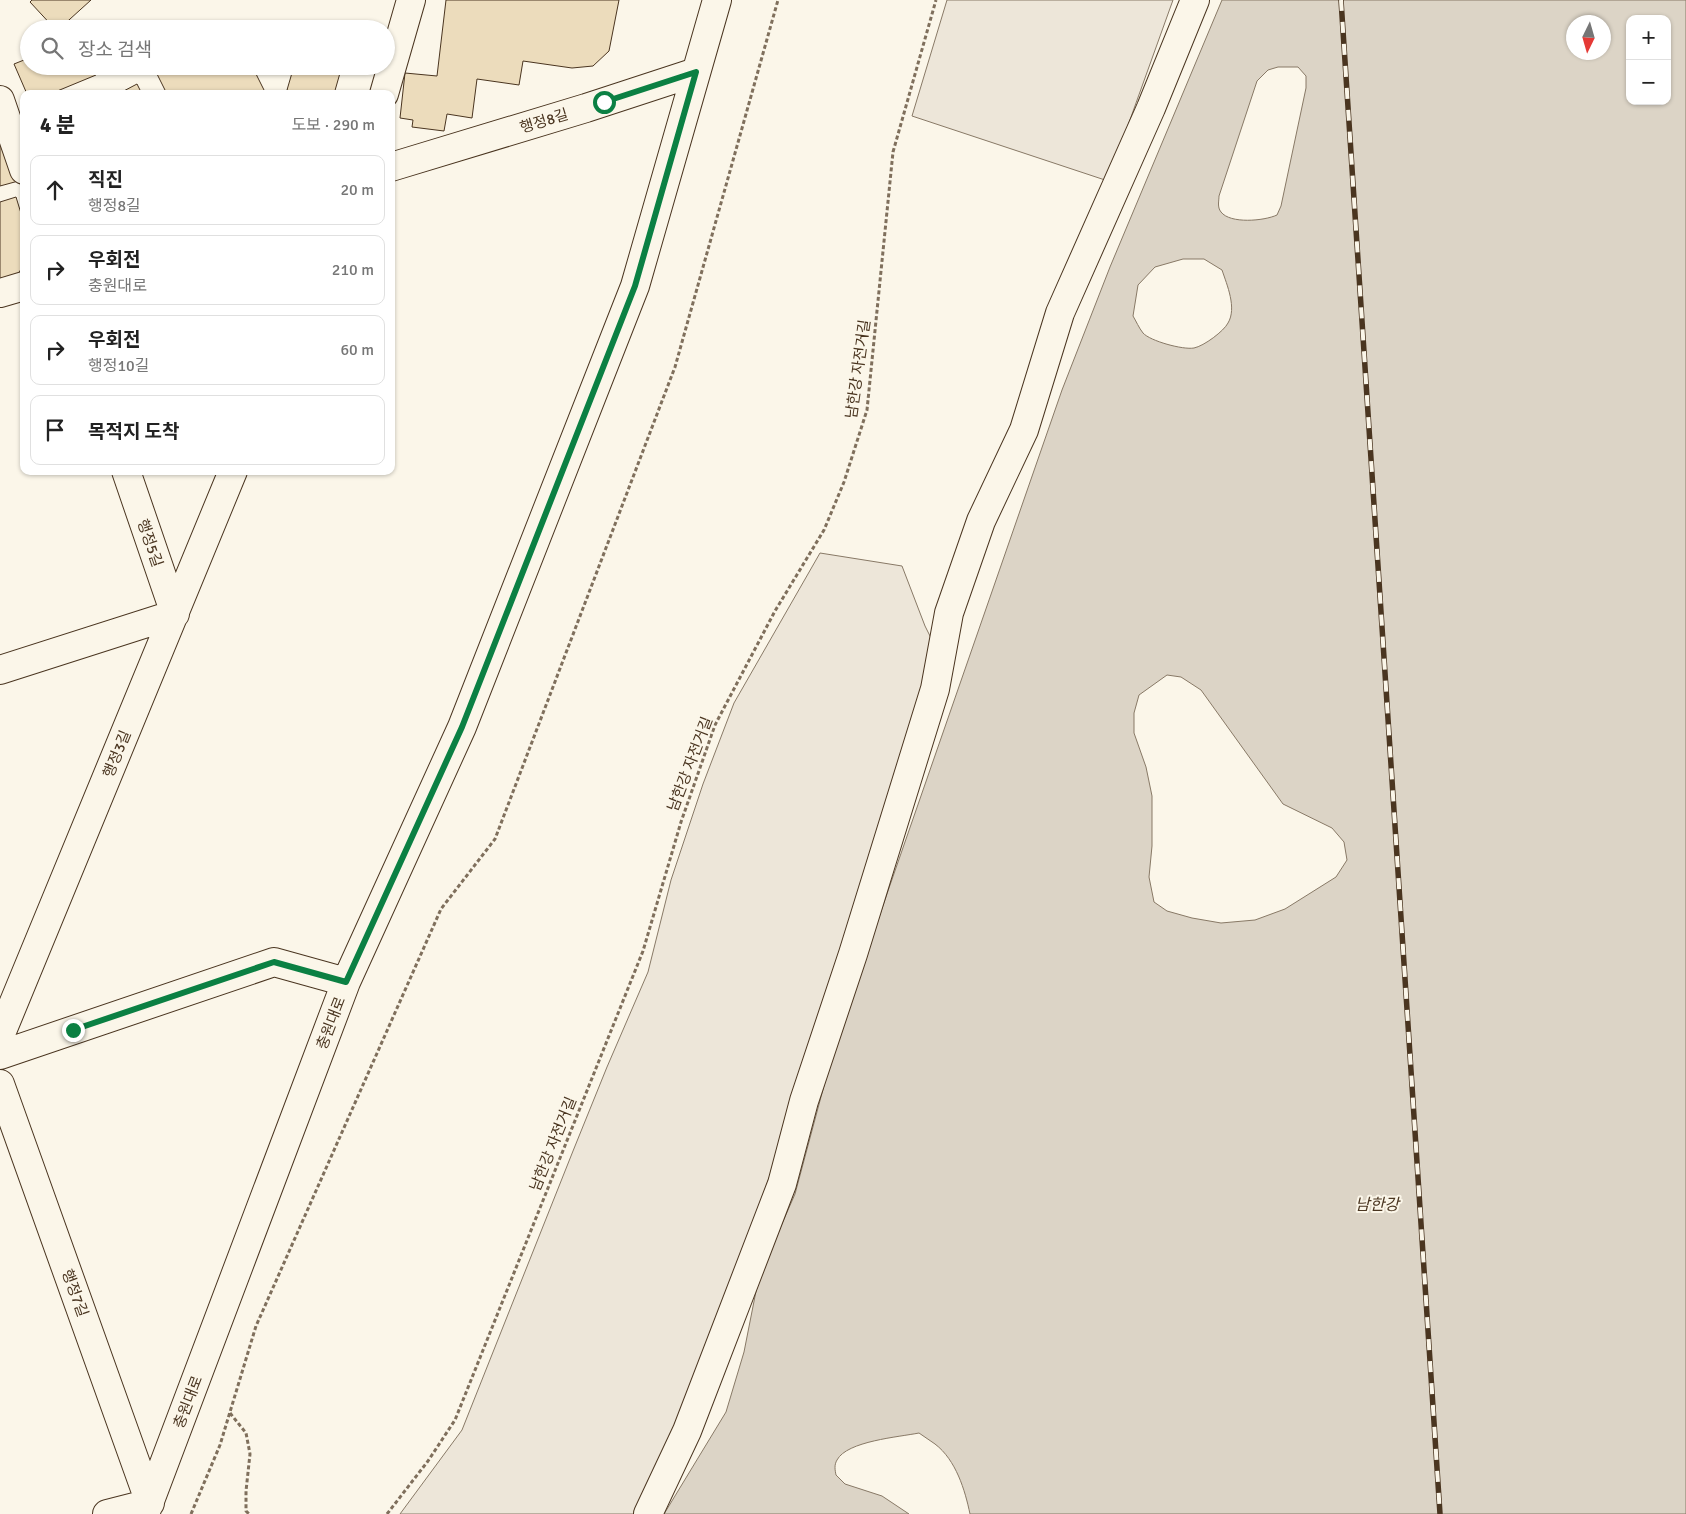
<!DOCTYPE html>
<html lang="ko">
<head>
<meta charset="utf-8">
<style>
	body { margin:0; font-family:Signika,"Noto Sans KR",sans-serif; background:#f6f6f6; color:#222 }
	.controls { position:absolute; right:15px; top:15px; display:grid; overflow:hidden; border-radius:10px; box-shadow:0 1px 4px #0004 }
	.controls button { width:45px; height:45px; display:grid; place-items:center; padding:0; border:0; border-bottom:1px solid #e0e0e0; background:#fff; color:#222; font:25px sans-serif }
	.compass { position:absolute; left:1566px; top:15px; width:45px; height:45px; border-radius:50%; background:#fff; box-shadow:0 1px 4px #0004; rotate:185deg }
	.stop { position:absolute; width:15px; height:15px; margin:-11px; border:4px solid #0b8043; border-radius:50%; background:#fff }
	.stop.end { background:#0b8043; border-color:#fff; box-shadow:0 1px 5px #0008 }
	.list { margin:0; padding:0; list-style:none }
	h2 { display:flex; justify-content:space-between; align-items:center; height:65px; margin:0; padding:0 20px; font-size:21px }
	h2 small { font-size:16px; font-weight:400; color:#767676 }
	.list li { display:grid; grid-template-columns:32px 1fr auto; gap:15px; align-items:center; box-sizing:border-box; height:70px; margin:0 10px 10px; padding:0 10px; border:1px solid #e0e0e0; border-radius:10px }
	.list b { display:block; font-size:19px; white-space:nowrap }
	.list p { margin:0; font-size:16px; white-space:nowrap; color:#767676 }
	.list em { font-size:16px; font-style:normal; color:#767676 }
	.icon { flex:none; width:28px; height:28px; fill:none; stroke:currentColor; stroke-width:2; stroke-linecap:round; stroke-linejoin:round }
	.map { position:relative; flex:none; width:1686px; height:1514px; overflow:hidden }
	.search { position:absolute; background:#fff; box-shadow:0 1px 4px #0004; left:20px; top:20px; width:375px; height:55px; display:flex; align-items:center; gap:12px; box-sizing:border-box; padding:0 18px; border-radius:28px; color:#767676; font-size:19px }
	.panel { position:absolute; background:#fff; box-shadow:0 1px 4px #0004; left:20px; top:90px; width:375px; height:385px; border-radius:10px }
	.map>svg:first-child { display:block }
</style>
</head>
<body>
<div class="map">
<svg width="1686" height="1514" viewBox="0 0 1686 1514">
	<rect width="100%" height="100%" fill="#fbf6e9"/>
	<path fill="#ede6d9" stroke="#887966" d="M947,0H1173L1108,181L912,116Z
		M820,553L902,566L925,626L936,648L780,1146L742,1257L692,1397L638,1514H400L462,1430L573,1151L607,1067L648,972L671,880L703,784L734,703Z"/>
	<path fill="#dcd4c6" stroke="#887966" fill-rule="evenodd" d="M1222,0H1686V1514H970C965,1490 956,1460 935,1444C930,1440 924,1437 919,1433C899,1437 847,1441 837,1460C834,1465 835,1470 836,1475L845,1484L882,1496L909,1514H664L726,1412L744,1352L759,1276L795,1194L833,1052L889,888L1062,390L1110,267ZM1630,19H1667V101H1630ZM1574,22H1604V52H1574ZM1278,67H1298L1306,76V88L1281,206L1277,215C1264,221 1230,224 1221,212C1217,207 1219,201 1219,196L1257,81L1268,70ZM1183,259H1204L1222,270C1227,285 1237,308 1228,323C1224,331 1204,346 1194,348C1183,350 1150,341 1143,333C1139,328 1136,321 1133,316L1138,285L1155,267ZM1167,675L1181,677L1201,690L1283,804L1332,828L1344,842L1347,860L1336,877L1285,909L1255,920L1221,923L1192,918L1167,911L1154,902L1149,877L1152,846V796L1146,767L1134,733V713L1139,695Z"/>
	<path fill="#ecdcbc" stroke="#4a3520" d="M32,0H91L59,29H55L30,2Z
		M446,0H619L609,51L593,66L572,68L523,61L519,85L477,79L472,118L447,114L444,131L412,127L413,120L400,118L405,73L437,76Z
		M29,58V66H92L96,75L50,94H27L14,64Z
		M153,66H267L255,72L266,94H167Z
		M294,66L310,69L311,66H342L334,94H299L287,90Z
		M137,84L142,94H118Z
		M10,142L22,180L0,186V145Z
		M16,197L24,223V264L17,276L0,281V202Z"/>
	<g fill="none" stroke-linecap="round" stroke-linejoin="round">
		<g stroke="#4a3520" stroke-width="30">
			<path id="minor" d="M384,94L411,0
				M0,100L24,170
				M391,167L586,108L696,72
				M0,293L24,286
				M0,670L175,614L126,471
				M0,1036L233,471
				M0,1055L274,962L346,982
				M0,1084L150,1503L107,1514
				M145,1514L346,982L462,727L635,286L717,0
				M648,1514L687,1431L782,1184L804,1101L853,954L935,689L949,613L981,521L1024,430L1060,313L1151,108L1195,0"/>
		</g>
		<path stroke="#7f6f5c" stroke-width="3" stroke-dasharray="4 2.5" stroke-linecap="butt" d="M230,1413L246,1433L250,1454L246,1491V1511L249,1514
			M191,1514L220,1445L256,1326L441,909L495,839L675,367L778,0
			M387,1514L428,1461L455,1420L643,951L681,822L715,725L775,611L824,530L844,482L867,410L893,152L936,0"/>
		<use href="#minor" stroke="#fbf6e9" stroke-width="28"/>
		<g stroke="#4a3520" stroke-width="5.5">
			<path id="rail" d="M1341,0L1440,1514"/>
		</g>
		<use href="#rail" stroke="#fbf6e9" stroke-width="4" stroke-dasharray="11" stroke-linecap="butt"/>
	</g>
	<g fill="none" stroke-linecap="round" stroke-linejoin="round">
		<path stroke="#0b8043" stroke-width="6" d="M73,1030L274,962L346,982L462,727L635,286L696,72L604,102"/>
	</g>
	<g text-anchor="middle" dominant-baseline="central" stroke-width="4" stroke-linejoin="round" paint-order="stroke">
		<g font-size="15" fill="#4a3520" stroke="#fbf6e9">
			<text transform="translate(544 121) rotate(-17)">행정8길</text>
			<text transform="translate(858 369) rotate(-82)">남한강 자전거길</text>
			<text transform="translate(150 543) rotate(71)">행정5길</text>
			<text transform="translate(117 754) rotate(-68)">행정3길</text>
			<text transform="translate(690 764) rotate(-69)">남한강 자전거길</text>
			<text transform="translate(331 1023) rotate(-69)">충원대로</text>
			<text transform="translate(553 1144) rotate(-68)">남한강 자전거길</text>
			<text transform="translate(75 1293) rotate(70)">행정7길</text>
			<text transform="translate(188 1402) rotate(-69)">충원대로</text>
		</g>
		<g font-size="16" font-style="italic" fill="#4a3520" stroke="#fbf6e9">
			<text x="1377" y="1205">남한강</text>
		</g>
	</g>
</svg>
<div class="controls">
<button>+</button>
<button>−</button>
</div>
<svg class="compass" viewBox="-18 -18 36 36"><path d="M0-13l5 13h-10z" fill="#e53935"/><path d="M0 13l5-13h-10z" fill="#767676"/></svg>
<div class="stop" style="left:604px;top:102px"></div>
<div class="stop end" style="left:73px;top:1030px"></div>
<div class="search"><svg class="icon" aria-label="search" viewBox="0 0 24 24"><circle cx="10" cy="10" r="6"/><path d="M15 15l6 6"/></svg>장소 검색</div>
<section class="panel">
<h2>4 분<small>도보 · 290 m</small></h2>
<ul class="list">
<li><svg class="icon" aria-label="ahead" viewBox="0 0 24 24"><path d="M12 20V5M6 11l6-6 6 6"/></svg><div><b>직진</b><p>행정8길</p></div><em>20 m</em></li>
<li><svg class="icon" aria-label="right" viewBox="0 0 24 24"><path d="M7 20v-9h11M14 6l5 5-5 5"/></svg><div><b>우회전</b><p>충원대로</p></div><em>210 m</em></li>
<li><svg class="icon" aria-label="right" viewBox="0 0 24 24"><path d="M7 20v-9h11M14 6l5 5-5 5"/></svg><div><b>우회전</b><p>행정10길</p></div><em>60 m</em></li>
<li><svg class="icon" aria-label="arrive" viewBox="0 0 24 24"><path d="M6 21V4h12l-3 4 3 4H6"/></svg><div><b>목적지 도착</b></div></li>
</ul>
</section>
</div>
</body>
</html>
